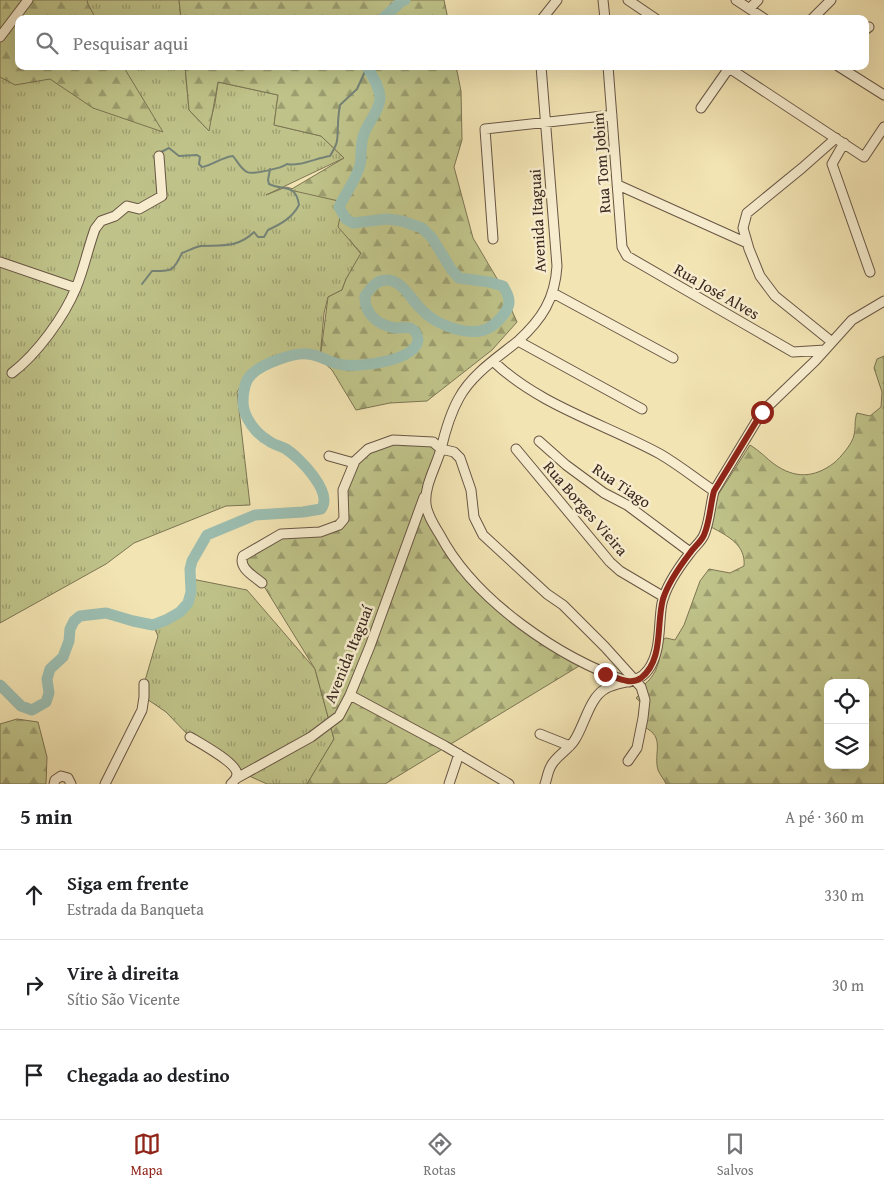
<!DOCTYPE html>
<html lang="pt">
<head>
<meta charset="utf-8">
<style>
	body { margin:0; font-family:"Gentium Book Plus",serif; background:#f2f2f2; color:#202124 }
	.controls { position:absolute; right:15px; bottom:15px; display:grid; overflow:hidden; border-radius:10px; box-shadow:0 5px 20px #0002 }
	.controls button { width:45px; height:45px; display:grid; place-items:center; padding:0; border:0; border-bottom:1px solid #e0e0e0; background:#fff; color:#202124; font:25px sans-serif }
	.stop { position:absolute; width:15px; height:15px; margin:-11px; border:4px solid #8f2418; border-radius:50%; background:#fff }
	.stop.end { background:#8f2418; border-color:#fff; box-shadow:0 1px 5px #0008 }
	.list { margin:0; padding:0; list-style:none }
	h2 { display:flex; justify-content:space-between; align-items:center; height:65px; margin:0; padding:0 20px; font-size:21px }
	h2 small { font-size:16px; font-weight:400; color:#757577 }
	.list li { display:grid; grid-template-columns:32px 1fr auto; gap:15px; align-items:center; box-sizing:border-box; height:90px; padding:0 20px; border-top:1px solid #e0e0e0 }
	.list b { display:block; font-size:19px; white-space:nowrap }
	.list p { margin:0; font-size:16px; white-space:nowrap; color:#757577 }
	.list em { font-size:16px; font-style:normal; color:#757577 }
	.icon { flex:none; width:28px; height:28px; fill:none; stroke:currentColor; stroke-width:2; stroke-linecap:round; stroke-linejoin:round }
	.map { position:relative; flex:none; width:884px; height:784px; overflow:hidden }
	.search { position:absolute; background:#fff; box-shadow:0 5px 20px #0002; left:15px; right:15px; top:15px; height:55px; display:flex; align-items:center; gap:12px; box-sizing:border-box; padding:0 18px; border-radius:10px; color:#757577; font-size:19px }
	.sheet { height:335px; background:#fff }
	nav { display:flex; justify-content:space-around; align-items:center; box-sizing:border-box; height:70px; border-top:1px solid #e0e0e0; background:#fff; font-size:14px; color:#757577 }
	nav a { display:grid; justify-items:center; gap:2px }
	nav .on { color:#8f2418 }
	.map>svg:first-child { display:block }
</style>
</head>
<body>
<div class="map">
<svg width="884" height="784" viewBox="0 0 884 784">
	<defs>
		<pattern id="grass-tufts" width="24" height="20" patternUnits="userSpaceOnUse" patternTransform="scale(1.25)"><rect width="24" height="20" fill="#bfc389"/><path d="M3 7l-1-3M5 7V3M7 7l1-3M15 17l-1-3M17 17v-4M19 17l1-3" fill="none" stroke="#9c9e70"/></pattern>
		<pattern id="forest-firs" width="22" height="20" patternUnits="userSpaceOnUse" patternTransform="scale(1.25)"><rect width="22" height="20" fill="#bfc389"/><path d="M5 1l3.5 6h-7zM16 11l3.5 6h-7z" fill="#9c9e70"/></pattern>
	</defs>
	<rect width="100%" height="100%" fill="#f3e4b3"/>
	<filter id="stains"><feTurbulence type="fractalNoise" baseFrequency=".004" numOctaves="4"/><feColorMatrix values="0 0 0 0 .2 0 0 0 0 .09 0 0 0 0 .02 0 0 0 .5 -.17"/></filter>
	<radialGradient id="worn" r=".72"><stop offset=".6" stop-color="#630" stop-opacity="0"/><stop offset="1" stop-color="#630" stop-opacity=".3"/></radialGradient>
	<path fill="url(#grass-tufts)" stroke="#7c7554" d="M0,0H179L181,19H19V66H185L189,110L208,130L215,103L218,82L278,95L274,125L321,136L344,158L266,195L286,187L343,202L339,227L361,254L346,279L342,290L328,297L324,313L320,359L292,355L246,378L237,392L250,505L226,506L134,543L106,564L0,623Z
		M187,578L247,590L315,669L334,739L307,784H267L247,775L190,737L166,712L144,697V684L158,636L154,627L181,613L188,603Z"/>
	<path fill="url(#forest-firs)" stroke="#7c7554" fill-rule="evenodd" d="M0,0H87L88,4L96,19H19V66H123L163,132L93,108L50,79L15,85L0,77Z
		M179,0H444L448,19H181Z
		M185,66H456L461,91L462,140L454,167L473,238L499,282L517,322L492,350L427,401L390,403L356,410L332,370L320,359L328,297L342,290L346,279L361,253L338,227L343,202L290,190L344,158L321,136L274,125L278,95L218,82L209,131L189,110Z
		M884,356V784H666C664,779 660,775 658,770C653,753 666,737 644,727L649,710L636,698L645,689V684C659,672 660,657 662,640L666,638L675,640L684,625L700,581L709,569L730,573L744,566C746,545 728,536 711,527L718,495L750,445C760,451 766,458 774,464C795,479 814,478 834,463C840,458 853,443 854,435C856,427 854,421 857,413L870,416L881,407L882,392L874,368L877,359ZM828,683H865V765H828Z
		M393,440L433,442L438,459L426,492L428,514L448,551L530,631L584,663L385,784H307L334,739L315,669L262,583L247,571L244,556L281,534L339,525L343,490L362,454Z
		M17,719L38,722L47,757L46,784H1L0,782V724Z"/>
	<g fill="none" stroke-linecap="round" stroke-linejoin="round">
		<path stroke="#758277" stroke-width="2" d="M159,153L169,148L179,156L197,155L200,157L199,164L202,167C213,165 222,157 233,156C237,161 241,169 247,172C252,175 282,168 287,164C299,167 316,158 330,156C339,141 337,141 338,125C338,118 339,111 340,105L357,89L367,67
			M142,284L152,271C172,271 173,272 182,253C188,251 195,247 201,246C222,245 238,248 254,232L258,237H264L268,230C281,224 292,218 299,205C296,183 283,191 269,184L268,180L270,169"/>
		<path stroke="#9cbeb1" stroke-width="11" d="M382,19L402,1L405,0
			M0,685L21,706L32,710L46,702L49,693L47,679L50,669L63,657L69,641L70,629L74,621L80,616L106,613L133,621L153,625L166,620L180,612L188,603L191,592L190,569L192,561L207,535L255,515L303,512L321,509C334,493 300,458 286,449C281,446 274,445 269,441C256,434 243,417 243,402C243,392 245,380 252,374C262,364 294,352 308,354C321,355 331,364 344,365C361,367 415,361 418,340C418,335 415,330 410,328C405,327 400,328 395,328C378,325 364,314 365,296C370,289 376,280 386,280C401,279 411,299 420,308C433,323 460,334 480,331C491,329 500,320 506,311C512,302 508,294 503,286L489,282L459,278L451,269L432,238L422,228L402,221L387,219L353,223L346,219L339,207C346,192 355,182 360,165C362,155 360,143 364,134C368,122 379,112 380,99C381,88 371,75 367,66"/>
		<g stroke="#685645" stroke-width="11">
			<path id="minor" d="M603,0L605,19
				M628,0L656,19
				M736,0L765,19
				M750,8L758,0
				M542,19L557,0
				M812,19L831,0
				M865,30L869,27
				M0,37L28,0
				M541,66L557,266C555,299 542,319 518,341L642,409
				M608,66L622,247L627,256L793,352L825,350
				M726,66L864,157L884,127
				M838,66L884,95
				M701,108L729,68
				M844,143L832,164L870,272
				M618,185L747,243
				M493,239L485,129L612,115
				M0,262L76,288
				M553,293L673,358
				M518,341C497,358 472,374 459,398C450,414 445,432 441,449L454,452L460,458L471,490L474,517L483,535L547,594L563,605L605,647L641,687L645,700L643,718L637,748L628,761
				M832,342L775,296L760,276L749,249L743,228L747,213L802,168L836,138
				M493,361C538,405 605,424 660,454C679,465 696,479 714,491
				M12,373C37,354 64,317 76,288C84,269 88,248 95,229L101,221L115,216L127,206L139,209L162,196L159,156
				M539,441L566,465L604,493L627,505L690,552
				M516,449L610,562L620,571L664,597
				M329,456L354,463
				M262,583C254,576 238,568 243,556L281,534L320,532L339,525L344,519L343,490L355,461L368,449L393,440L433,442L441,449C436,467 424,486 426,504C427,515 434,525 440,535C475,601 559,658 629,682
				M350,695L445,746L509,784
				M540,734L570,746
				M190,737C200,743 237,763 237,774C237,779 234,781 231,784
				M237,778L311,737L339,716L350,695L370,646L424,497
				M54,784L55,780L61,776L68,778L71,784
				M105,784L142,710L144,697V684
				M449,784L459,754
				M545,784C547,778 548,771 551,766C555,757 568,750 574,741C584,727 589,698 605,689C620,680 637,685 648,670C662,651 658,624 662,603C666,586 679,567 690,553C694,547 701,542 704,535C710,521 710,506 714,491L762,412L815,361L852,320L884,301"/>
		</g>
		<use href="#minor" stroke="#f7edce" stroke-width="9"/>
	</g>
	<g fill="none" stroke-linecap="round" stroke-linejoin="round">
		<path stroke="#8f2418" stroke-width="6" d="M605,674C616,677 630,686 641,678C664,660 656,624 663,599C668,583 680,566 690,553C694,547 701,542 704,535C710,521 710,506 714,491L762,412"/>
	</g>
	<g text-anchor="middle" dominant-baseline="central" stroke-width="5" stroke-linejoin="round" paint-order="stroke">
		<g font-size="16" fill="#3a2720" stroke="#f7edce">
			<text transform="translate(601 163) rotate(-94)">Rua Tom Jobim</text>
			<text transform="translate(537 221) rotate(-93)">Avenida Itaguai</text>
			<text transform="translate(717 291) rotate(30)">Rua José Alves</text>
			<text transform="translate(622 485) rotate(34)">Rua Tiago</text>
			<text transform="translate(586 508) rotate(49)">Rua Borges Vieira</text>
			<text transform="translate(348 654) rotate(-68)">Avenida Itaguaí</text>
		</g>
	</g>
	<rect width="100%" height="100%" filter="url(#stains)"/>
	<rect width="100%" height="100%" fill="url(#worn)"/>
</svg>
<div class="controls">
<button><svg class="icon" aria-label="locate" viewBox="0 0 24 24"><circle cx="12" cy="12" r="6"/><path d="M12 2v4M12 18v4M2 12h4M18 12h4"/></svg></button>
<button><svg class="icon" aria-label="layers" viewBox="0 0 24 24"><path d="M12 4l9 5-9 5-9-5zM3 14l9 5 9-5"/></svg></button>
</div>
<div class="stop" style="left:762px;top:412px"></div>
<div class="stop end" style="left:605px;top:674px"></div>
<div class="search"><svg class="icon" aria-label="search" viewBox="0 0 24 24"><circle cx="10" cy="10" r="6"/><path d="M15 15l6 6"/></svg>Pesquisar aqui</div>
</div>
<section class="sheet">
<h2>5 min<small>A pé · 360 m</small></h2>
<ul class="list">
<li><svg class="icon" aria-label="ahead" viewBox="0 0 24 24"><path d="M12 20V5M6 11l6-6 6 6"/></svg><div><b>Siga em frente</b><p>Estrada da Banqueta</p></div><em>330 m</em></li>
<li><svg class="icon" aria-label="right" viewBox="0 0 24 24"><path d="M7 20v-9h11M14 6l5 5-5 5"/></svg><div><b>Vire à direita</b><p>Sítio São Vicente</p></div><em>30 m</em></li>
<li><svg class="icon" aria-label="arrive" viewBox="0 0 24 24"><path d="M6 21V4h12l-3 4 3 4H6"/></svg><div><b>Chegada ao destino</b></div></li>
</ul>
</section>
<nav>
<a class="on"><svg class="icon" aria-label="map" viewBox="0 0 24 24"><path d="M3 6l6-2 6 2 6-2v14l-6 2-6-2-6 2zM9 4v14M15 6v14"/></svg>Mapa</a>
<a><svg class="icon" aria-label="directions" viewBox="0 0 24 24"><path d="M12 3l9 9-9 9-9-9zM9 14v-3h6M13 9l2 2-2 2"/></svg>Rotas</a>
<a><svg class="icon" aria-label="saved" viewBox="0 0 24 24"><path d="M7 4h10v16l-5-4-5 4z"/></svg>Salvos</a>
</nav>
</body>
</html>
